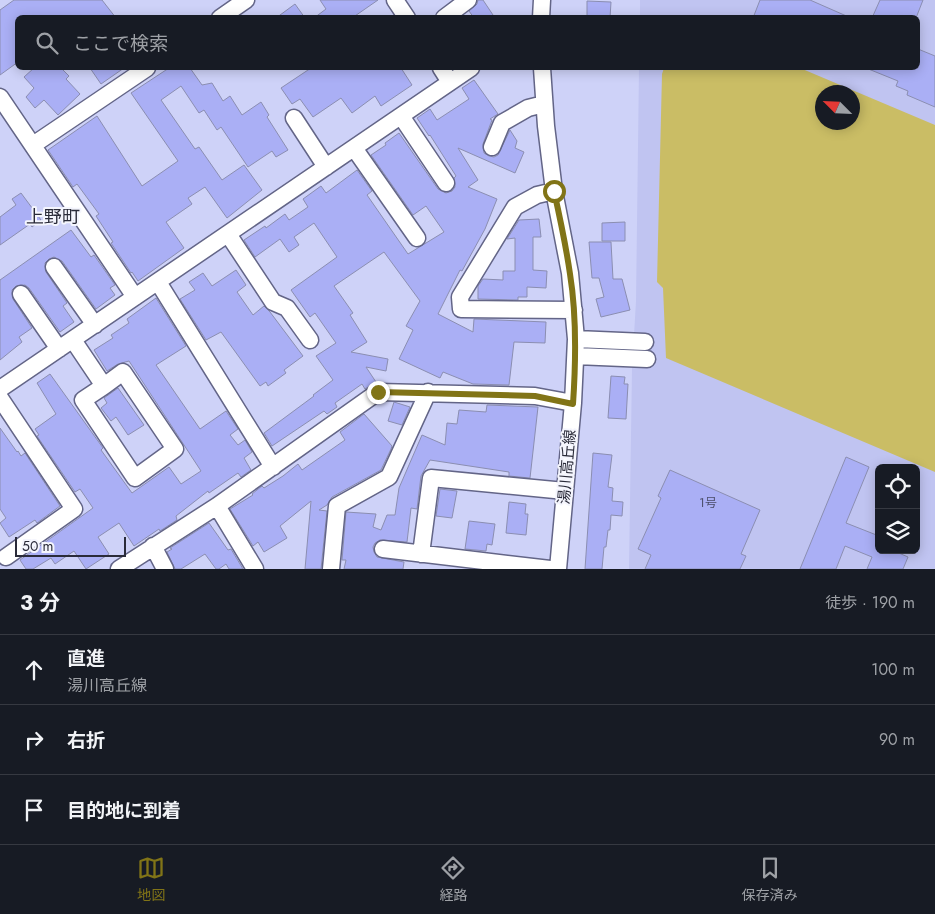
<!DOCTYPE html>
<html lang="ja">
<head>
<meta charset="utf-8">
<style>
	body { margin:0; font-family:Jost,"Noto Sans JP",sans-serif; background:#242831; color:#f1f3f6 }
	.controls { position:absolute; right:15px; bottom:15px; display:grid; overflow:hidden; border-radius:8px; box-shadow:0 2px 12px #0003 }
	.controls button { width:45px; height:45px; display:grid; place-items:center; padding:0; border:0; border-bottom:1px solid #363941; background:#171b24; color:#f1f3f6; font:25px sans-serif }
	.compass { position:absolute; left:815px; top:85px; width:45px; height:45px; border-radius:50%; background:#171b24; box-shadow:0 2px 12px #0003; rotate:294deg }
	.scale { position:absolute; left:15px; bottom:12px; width:111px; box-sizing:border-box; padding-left:5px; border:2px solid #2a2b39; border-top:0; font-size:14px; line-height:18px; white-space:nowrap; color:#2a2b39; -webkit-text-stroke:4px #f4f5fd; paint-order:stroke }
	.stop { position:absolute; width:15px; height:15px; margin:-11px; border:4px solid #817417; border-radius:50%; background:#fff }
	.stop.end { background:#817417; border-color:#fff; box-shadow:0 1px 5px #0008 }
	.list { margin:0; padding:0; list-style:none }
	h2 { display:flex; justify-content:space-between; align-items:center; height:65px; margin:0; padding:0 20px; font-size:21px }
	h2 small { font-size:16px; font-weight:400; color:#9ea1a6 }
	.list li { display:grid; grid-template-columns:32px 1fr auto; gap:15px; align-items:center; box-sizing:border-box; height:70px; padding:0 20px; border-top:1px solid #363941 }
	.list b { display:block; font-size:19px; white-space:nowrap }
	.list p { margin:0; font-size:16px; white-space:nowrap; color:#9ea1a6 }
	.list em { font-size:16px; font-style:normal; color:#9ea1a6 }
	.icon { flex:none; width:28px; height:28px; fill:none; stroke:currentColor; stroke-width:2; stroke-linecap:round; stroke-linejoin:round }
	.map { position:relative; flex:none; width:935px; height:569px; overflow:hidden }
	.search { position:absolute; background:#171b24; box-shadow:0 2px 12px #0003; left:15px; right:15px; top:15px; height:55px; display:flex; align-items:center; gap:12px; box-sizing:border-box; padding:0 18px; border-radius:8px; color:#9ea1a6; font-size:19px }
	.sheet { height:275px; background:#171b24 }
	nav { display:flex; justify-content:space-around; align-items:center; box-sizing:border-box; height:70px; border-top:1px solid #363941; background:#171b24; font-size:14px; color:#9ea1a6 }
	nav a { display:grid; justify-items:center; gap:2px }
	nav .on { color:#817417 }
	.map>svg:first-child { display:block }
</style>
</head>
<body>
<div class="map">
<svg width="935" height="569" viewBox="0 0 935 569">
	<rect width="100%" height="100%" fill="#ced2f8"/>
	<path fill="#c0c4f1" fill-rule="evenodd" d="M640,0H935V569H629L632,369L636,301L639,68H918V18L640,17ZM822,92H852V122H822ZM879,468H916V550H879Z"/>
	<path fill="#cabd65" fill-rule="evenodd" d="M664,68H800L935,125V472L666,358L663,288L657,282L662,74ZM822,92H852V122H822Z"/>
	<path fill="#aaaff5" stroke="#8b8eb1" d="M14,0H102L116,18H18V62L0,75V10Z
		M320,0H378L352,18H314L326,9Z
		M478,0H483L495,18H474L469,11L477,4Z
		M760,0H810L851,18H753Z
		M880,0H923L916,18H872Z
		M587,1L611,2L610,18H587Z
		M295,4L305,18H276Z
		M918,49L935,56V107L907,95L908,91L896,86L898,81L866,68H918Z
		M34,68H61L69,76L66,79L80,94L58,115L44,100L35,108L26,97L34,88L24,77Z
		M90,68H124L101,84Z
		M169,68H190L202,85L212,83L223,101L230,96L242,115L261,102L269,115L267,117L288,150L276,157L272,151L248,167L221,127L217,130L204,110L199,113L181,86L161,100L195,149L199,147L222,180L244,165L262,190L227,218L205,187L188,198L192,204L166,222L184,248L138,281L132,272L131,273L111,243L113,242L96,216L99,214L77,184L73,187L48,150L97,116L142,186L178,161L131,93Z
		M311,68H401L412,85L381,106L375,96L352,113L341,98L313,117L300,99L292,104L281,88Z
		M474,80L498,114L490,119L492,120L483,144L484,153L489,156L494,157L498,155L510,130L517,141L515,148L524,152L515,173L458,148L478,180L468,187L497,199L485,229L462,271L460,270L438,314L473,332L474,319L546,322L545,343L514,342L509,385L473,384L443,372L440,378L399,359L413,330L406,326L420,301L384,252L334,286L353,313L350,315L367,342L351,352L388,359L386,371L366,367L376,382L365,389L362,384L335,403L337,407L327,414L324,411L272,446L264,433L314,396L313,395L333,380L316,356L336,343L315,313L310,317L291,290L337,257L314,223L294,237L299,245L289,252L280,239L255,257L244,240L265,226L266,228L285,214L289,220L308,207L303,199L321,186L326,193L357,170L372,191L367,195L408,254L444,232L426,206L413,215L371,155L386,145L385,143L399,133L438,189L446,193L452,191L455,187L454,178L456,176L430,135L429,136L417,118L430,109L437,120L469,99L462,88Z
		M21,193L41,220L32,227L30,224L0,245V217L16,205L12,199Z
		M539,219L541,237H533V270L547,271L546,288L527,287V297H518V300L478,299V286L483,279L503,280V271H515V238L507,239L519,220Z
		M625,222V241H602V223Z
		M71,230L91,257L94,255L115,285L110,288L115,295L96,309L62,261L54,257L49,259L45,263L46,272L67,303L63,306L74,322L60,332L29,288L25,285L16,286L12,290L13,299L32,328L19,337L22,342L0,360V280Z
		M589,242H611L613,279H622L630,310L601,317L596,299L604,297L599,278H592Z
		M236,270L246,285L237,292L253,315L264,306L270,312L303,356L284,370L286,373L268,386L266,382L260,386L221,332L206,340L180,299L195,290L189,282L203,273L212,286Z
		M156,298L186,346L156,365L200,429L226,411L238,429L230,435L238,445L245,440L252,452L244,458L251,470L241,477L238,473L209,493L208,491L176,516L177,520L160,531L159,529L134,546L119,523L98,537L109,554L86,569L74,551L55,564L51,558L33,569H26L20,560L93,508L80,489L75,492L37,436L39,435L35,429L56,414L37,383L50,374L103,448L101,450L132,493L169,467L181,484L201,471L129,361L118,364L107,371L94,350L113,338L111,335L129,323L127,319Z
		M611,376L625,377L624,384H628L626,419L608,418Z
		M118,388L144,425L128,435L116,417L111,421L101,408L107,403L104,398Z
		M394,402L410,407L402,425L388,421Z
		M487,405L538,407L530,478L509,476V472L430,460L421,476L417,509L411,508L407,542L380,540L375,543L373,547L374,552L377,557L404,562L403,569H344L346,560H342L346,512L376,514L373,527L381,530L387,515H395L399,488L422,435L445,445L447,423L457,424L459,410L486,412Z
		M364,414L392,446L391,449L381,470L332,497L327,505L319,510L327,511L321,569H305L311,501L280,526L287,538L264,552L258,542L253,546L230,509L253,495L252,494L262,486L264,488L283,476L298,464L302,470L345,440L340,432Z
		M0,428L17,452L18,451L21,456L25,453L60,506L37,523L35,520L9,537L0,523L6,518L0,509Z
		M593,453L612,455L608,487L613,488L612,501L623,502L622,516L611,515L610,530H608L606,547H604L602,569H585Z
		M846,457L869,467L846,523L879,536V550H892L908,557L903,569H867L872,557L845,546L836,569H800Z
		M670,470L760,510L741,554L746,556L740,569H645L651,555L638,549L661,498L658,496Z
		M440,489L457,491L452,518L436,516Z
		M509,502L526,504L525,514H528L526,535L506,533Z
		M469,521L495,524L492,545L487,544L486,551L465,549Z
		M209,523L228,550L231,549L243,569H229L226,564L219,569H216L205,554L181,569H175L167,552L172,549L170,548Z"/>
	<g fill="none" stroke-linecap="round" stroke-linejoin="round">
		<g stroke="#636587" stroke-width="19">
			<path id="minor" d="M395,0L407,18
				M220,18L246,0
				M444,18L468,0
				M541,18L542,0
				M441,68L450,82
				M542,68L546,126L554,191L570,273L576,339L573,403L558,569
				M0,97L135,297
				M401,116L446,183
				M294,118L326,167
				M33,145L147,68
				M492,147L502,123L528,108L544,104
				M354,148L417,238
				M554,191L537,195L515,207L460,297L461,309L574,310
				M228,234L273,302L287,308L310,340
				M54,267L95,325
				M158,282L273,467
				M21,294L59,349
				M576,339L645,342
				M73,340L104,386L83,400L135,478L175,449L123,372L104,386
				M576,356L647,359
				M0,389L471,68
				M0,398L74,509L6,557
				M217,506L255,569
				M153,546L165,569
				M383,549L550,569
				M421,554L431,478L565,491
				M119,569L217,506L378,392L535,396L573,403
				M331,569L337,506L389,477L428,392"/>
		</g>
		<use href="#minor" stroke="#fff" stroke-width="16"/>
	</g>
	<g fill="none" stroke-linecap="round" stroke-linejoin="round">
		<path stroke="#817417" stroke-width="6" d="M378,392L535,396L573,404C576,360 577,317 570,274C566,246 560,218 554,191"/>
	</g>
	<g text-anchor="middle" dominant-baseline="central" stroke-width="4" stroke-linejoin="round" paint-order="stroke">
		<g font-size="12" fill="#4a4c68">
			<text x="708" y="503">1号</text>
		</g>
		<g font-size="15" fill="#2a2b39" stroke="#f4f5fd">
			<text transform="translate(567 467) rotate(-85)">湯川高丘線</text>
		</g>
		<g font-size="18" fill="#2a2b39" stroke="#f4f5fd">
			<text x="53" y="217">上野町</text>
		</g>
	</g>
</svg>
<div class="controls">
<button><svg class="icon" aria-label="locate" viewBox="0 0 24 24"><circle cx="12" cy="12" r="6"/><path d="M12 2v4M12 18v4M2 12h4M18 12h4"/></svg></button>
<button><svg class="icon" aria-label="layers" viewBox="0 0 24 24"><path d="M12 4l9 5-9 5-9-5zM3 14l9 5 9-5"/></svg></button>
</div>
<svg class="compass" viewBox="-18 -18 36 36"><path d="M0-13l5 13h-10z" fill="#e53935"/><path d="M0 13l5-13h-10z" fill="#9ea1a6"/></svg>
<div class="scale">50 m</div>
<div class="stop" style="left:554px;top:191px"></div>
<div class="stop end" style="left:378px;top:392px"></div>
<div class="search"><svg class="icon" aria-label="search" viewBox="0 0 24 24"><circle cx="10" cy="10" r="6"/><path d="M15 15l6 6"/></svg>ここで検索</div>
</div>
<section class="sheet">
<h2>3 分<small>徒歩 · 190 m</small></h2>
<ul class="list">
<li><svg class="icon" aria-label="ahead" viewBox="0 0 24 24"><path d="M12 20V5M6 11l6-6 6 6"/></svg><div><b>直進</b><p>湯川高丘線</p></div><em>100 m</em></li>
<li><svg class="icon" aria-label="right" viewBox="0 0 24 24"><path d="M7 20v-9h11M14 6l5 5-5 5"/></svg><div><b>右折</b></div><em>90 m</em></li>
<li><svg class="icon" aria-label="arrive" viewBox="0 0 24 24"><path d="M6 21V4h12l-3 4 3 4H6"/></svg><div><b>目的地に到着</b></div></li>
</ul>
</section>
<nav>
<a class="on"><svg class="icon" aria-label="map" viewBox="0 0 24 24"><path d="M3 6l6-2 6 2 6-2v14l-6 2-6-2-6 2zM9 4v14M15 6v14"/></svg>地図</a>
<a><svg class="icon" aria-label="directions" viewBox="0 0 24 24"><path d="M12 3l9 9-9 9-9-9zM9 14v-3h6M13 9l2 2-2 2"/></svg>経路</a>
<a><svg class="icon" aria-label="saved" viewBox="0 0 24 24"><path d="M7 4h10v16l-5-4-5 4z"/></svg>保存済み</a>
</nav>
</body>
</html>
